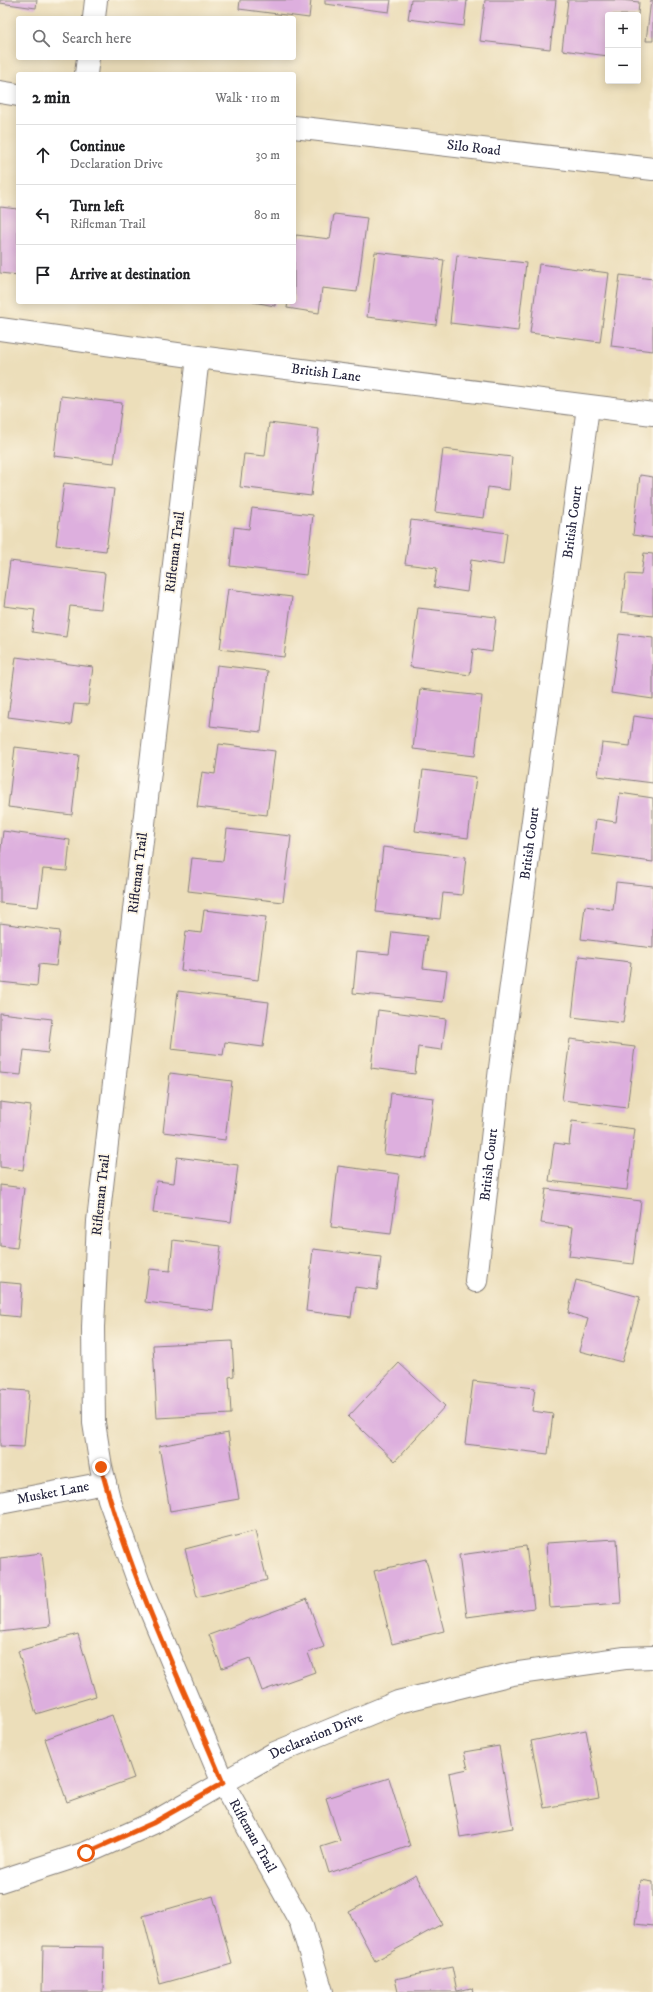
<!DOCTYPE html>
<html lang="en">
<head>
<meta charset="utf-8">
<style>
	body { margin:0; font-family:"IM FELL DW Pica",serif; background:#f6f6f6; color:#202124 }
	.controls { position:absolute; right:12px; top:12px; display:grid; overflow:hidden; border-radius:4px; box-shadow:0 2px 10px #0003 }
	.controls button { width:36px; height:36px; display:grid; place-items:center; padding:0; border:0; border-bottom:1px solid #e0e0e0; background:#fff; color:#202124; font:20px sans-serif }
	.stop { position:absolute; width:12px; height:12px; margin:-9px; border:3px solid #ea580c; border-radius:50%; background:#fff }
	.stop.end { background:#ea580c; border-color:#fff; box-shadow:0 1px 4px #0008 }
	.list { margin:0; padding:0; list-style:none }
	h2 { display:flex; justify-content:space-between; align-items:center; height:52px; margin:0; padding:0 16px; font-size:17px }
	h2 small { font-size:13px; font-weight:400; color:#757577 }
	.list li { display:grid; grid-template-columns:26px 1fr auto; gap:12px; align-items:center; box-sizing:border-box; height:60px; padding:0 16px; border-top:1px solid #e0e0e0 }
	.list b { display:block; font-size:15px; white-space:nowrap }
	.list p { margin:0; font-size:13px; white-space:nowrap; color:#757577 }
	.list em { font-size:13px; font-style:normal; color:#757577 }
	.icon { flex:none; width:22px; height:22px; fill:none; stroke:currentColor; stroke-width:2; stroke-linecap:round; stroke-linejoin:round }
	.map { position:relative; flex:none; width:653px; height:1992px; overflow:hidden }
	.search { position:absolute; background:#fff; box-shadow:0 2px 10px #0003; left:16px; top:16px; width:280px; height:44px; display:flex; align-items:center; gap:10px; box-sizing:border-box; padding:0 14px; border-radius:4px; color:#757577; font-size:15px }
	.panel { position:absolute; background:#fff; box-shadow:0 2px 10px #0003; left:16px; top:72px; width:280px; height:232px; border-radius:4px }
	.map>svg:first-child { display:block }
</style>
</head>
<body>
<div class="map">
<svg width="653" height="1992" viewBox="0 0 653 1992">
	<rect width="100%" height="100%" fill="#fcf5e5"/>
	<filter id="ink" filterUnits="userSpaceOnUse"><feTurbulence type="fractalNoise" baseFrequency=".025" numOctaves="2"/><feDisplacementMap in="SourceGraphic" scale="8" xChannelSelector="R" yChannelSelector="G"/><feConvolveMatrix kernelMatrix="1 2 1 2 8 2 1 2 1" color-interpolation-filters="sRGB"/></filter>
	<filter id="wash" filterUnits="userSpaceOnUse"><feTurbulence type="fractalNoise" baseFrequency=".012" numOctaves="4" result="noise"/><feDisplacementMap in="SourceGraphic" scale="16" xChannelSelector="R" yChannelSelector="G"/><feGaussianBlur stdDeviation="0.9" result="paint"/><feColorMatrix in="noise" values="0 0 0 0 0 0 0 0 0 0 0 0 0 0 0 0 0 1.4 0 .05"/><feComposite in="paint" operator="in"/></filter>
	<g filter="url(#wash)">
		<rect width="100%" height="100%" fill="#ecdeba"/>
		<g id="blocks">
			<path fill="#ddafde" d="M0,0H37L36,8L0,3Z
				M240,0H311L309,18L239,9Z
				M325,0H391L389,12L325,4Z
				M411,0H467L464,26L408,19Z
				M485,0H556L550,49L480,41Z
				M568,0H621L639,2L638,15H608V56L562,50Z
				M651,0H653V41H646Z
				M0,207L18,209V275L0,273Z
				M334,214L367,218L357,292L322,288L319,313L287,308L288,302H294V251L296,235L330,239Z
				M375,252L444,260L436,325L367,317Z
				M457,255L526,263L518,331L450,323Z
				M539,264L609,273L600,342L530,333Z
				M620,275L653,279V351L611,346Z
				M253,302H275V306Z
				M61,396L122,403L114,463L54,456Z
				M269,423L319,429L311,496L240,487L244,454L265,456Z
				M443,449L512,457L509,490L488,487L484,518L435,512Z
				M640,475L653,477V538L633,535Z
				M64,483L114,489L106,551L56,545Z
				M252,508L313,515L306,575L230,566L234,527L249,529Z
				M411,520L507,533L503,565L471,560L467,592L434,587L437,568L405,564Z
				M644,553L653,554V616L621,612L626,574L641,575Z
				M10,561L105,573L101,609L70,606L66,637L32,632L35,610L4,606Z
				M228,589L292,597L284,657L220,649Z
				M418,608L496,617L492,652L473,649L470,675L410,667Z
				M619,634L653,638V699L611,693Z
				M16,657L93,667L88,705L74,704L71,725L8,717Z
				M217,665L268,671L261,732L210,726Z
				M420,689L482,696L475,756L413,749Z
				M634,716L653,719V783L598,776L602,743L630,746Z
				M219,744L275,751L267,815L197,807L202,772L215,774Z
				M15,747L79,755L72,815L8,807Z
				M423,770L476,777L468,838L415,831Z
				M620,793L653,798V862L592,854L596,819L616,822Z
				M227,829L291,836L283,902L188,891L192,858L223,861Z
				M3,831L70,840L67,871L43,869L38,907L0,903V857Z
				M383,847L466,857L462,895L443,893L440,919L376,912Z
				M616,882L653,886V948L581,939L585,906L613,910Z
				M204,910L266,917L258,980L181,970L186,931L201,933Z
				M0,923L60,931L56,966L39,964L37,986L0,982Z
				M392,932L427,936L423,968L447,971L443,1002L353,993L357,951L389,954Z
				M579,956L631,962L623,1023L572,1017Z
				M178,991L269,1002L263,1047L225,1042L223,1055L171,1049Z
				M378,1010L446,1019L442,1050L418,1047L415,1074L371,1068Z
				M0,1013L52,1019L48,1053L24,1050L21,1075L0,1073Z
				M570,1039L635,1047L627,1108L562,1100Z
				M170,1073L232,1081L225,1140L163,1132Z
				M391,1093L434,1098L426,1159L384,1154Z
				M0,1102L31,1106L23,1170L0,1167Z
				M572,1121L635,1129L627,1190L549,1181L554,1143L569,1145Z
				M177,1157L238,1165L231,1222L153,1213L157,1181L174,1183Z
				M338,1166L399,1174L391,1234L331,1227Z
				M0,1185L24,1188L17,1248L0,1246Z
				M546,1189L641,1201L633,1264L569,1256L573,1227L541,1223Z
				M173,1240L221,1246L213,1310L145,1302L149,1269L170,1271Z
				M313,1249L381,1257L377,1290L355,1287L351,1317L306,1311Z
				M576,1280L640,1297L622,1362L579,1351L588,1319L568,1313Z
				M0,1282L22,1284L20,1317L0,1315Z
				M232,1341L234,1376L229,1377L231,1414L157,1418L153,1345Z
				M399,1363L445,1406L395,1461L348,1417Z
				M473,1381L535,1388L532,1411L553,1414L548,1454L465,1444Z
				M0,1389L29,1391L24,1447L0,1446Z
				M228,1433L239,1499L170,1511L159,1446Z
				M255,1531L267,1580L197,1597L185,1549Z
				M617,1539L621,1603L550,1608L546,1543Z
				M526,1546L534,1608L467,1617L459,1555Z
				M42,1553L50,1626L0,1632V1558Z
				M426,1559L444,1631L392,1644L374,1571Z
				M307,1599L324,1647L308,1653L315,1672L262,1691L250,1658L222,1668L209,1635Z
				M78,1634L96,1696L36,1714L18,1651Z
				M112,1715L134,1778L67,1802L45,1739Z
				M586,1730L599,1798L544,1808L531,1741Z
				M499,1746L513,1828L460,1837L449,1773L468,1769L464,1752Z
				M389,1778L410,1846L329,1873L321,1847L340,1841L326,1798Z
				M416,1875L442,1924L375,1961L349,1912Z
				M641,1880L653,1882V1926L635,1924Z
				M213,1896L232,1964L160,1984L143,1916Z
				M43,1946L104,1947L103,1992H42Z
				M452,1967L457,1991L472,1988L473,1992H398L395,1979Z"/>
		</g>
	</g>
	<g filter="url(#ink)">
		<use href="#blocks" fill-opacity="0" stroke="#87807a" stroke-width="1"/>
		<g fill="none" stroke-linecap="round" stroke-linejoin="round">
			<g stroke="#87807a" stroke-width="24">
				<g id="street">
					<path d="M94,18L96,0"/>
					<path d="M86,74L88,58"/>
					<path id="s1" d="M0,329L198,357L653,414"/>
					<path id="s2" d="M198,357L98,1221L93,1327L94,1423L101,1467L109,1499L139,1583L223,1783L301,1923L322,1992"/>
					<path id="s3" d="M476,1281L500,1068L588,407"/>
					<path id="s4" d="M0,1503L105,1483"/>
					<path id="s5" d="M0,1881L86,1853L153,1823L275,1753L398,1702L512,1674L625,1658L653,1657"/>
				</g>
			</g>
			<g stroke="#87807a" stroke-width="24">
				<g id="secondary">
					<path d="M0,92L18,95"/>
					<path id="s6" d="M294,127L653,169"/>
				</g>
			</g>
			<use href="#street" stroke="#fff" stroke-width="22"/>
			<use href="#secondary" stroke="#fff" stroke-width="22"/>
		</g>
	</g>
	<g fill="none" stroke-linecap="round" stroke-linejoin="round" filter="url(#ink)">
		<path stroke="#ea580c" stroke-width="5" d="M86,1853L153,1823L223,1783C180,1679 129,1576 101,1467"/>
	</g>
	<g text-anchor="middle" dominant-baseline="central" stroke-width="3.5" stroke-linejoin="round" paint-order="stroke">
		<g font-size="14" fill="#22223b" stroke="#fcf5e5">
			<text stroke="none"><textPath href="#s6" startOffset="181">Silo Road</textPath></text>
			<text stroke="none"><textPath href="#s1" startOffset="329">British Lane</textPath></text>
			<text stroke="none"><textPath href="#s3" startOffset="765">British Court</textPath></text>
			<text transform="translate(175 552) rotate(-83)">Rifleman Trail</text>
			<text stroke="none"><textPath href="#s3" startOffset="441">British Court</textPath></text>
			<text transform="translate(138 873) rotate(-83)">Rifleman Trail</text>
			<text stroke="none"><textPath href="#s3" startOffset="117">British Court</textPath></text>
			<text transform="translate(101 1195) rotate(-84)">Rifleman Trail</text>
			<text stroke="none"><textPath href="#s4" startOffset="54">Musket Lane</textPath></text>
			<text stroke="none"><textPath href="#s5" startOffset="349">Declaration Drive</textPath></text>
			<text stroke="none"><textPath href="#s2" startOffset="1516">Rifleman Trail</textPath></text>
		</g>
	</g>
</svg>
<div class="controls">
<button>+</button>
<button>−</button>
</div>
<div class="stop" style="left:86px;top:1853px"></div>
<div class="stop end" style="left:101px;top:1467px"></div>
<div class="search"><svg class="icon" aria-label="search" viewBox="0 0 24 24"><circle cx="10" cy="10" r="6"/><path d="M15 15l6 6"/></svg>Search here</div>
<section class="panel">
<h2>2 min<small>Walk · 110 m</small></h2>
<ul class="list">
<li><svg class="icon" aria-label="ahead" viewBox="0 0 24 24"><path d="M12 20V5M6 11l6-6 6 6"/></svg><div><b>Continue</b><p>Declaration Drive</p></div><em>30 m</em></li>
<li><svg class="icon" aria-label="left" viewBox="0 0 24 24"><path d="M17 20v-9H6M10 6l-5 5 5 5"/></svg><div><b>Turn left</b><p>Rifleman Trail</p></div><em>80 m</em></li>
<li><svg class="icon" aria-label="arrive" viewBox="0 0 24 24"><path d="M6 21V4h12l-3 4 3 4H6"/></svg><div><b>Arrive at destination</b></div></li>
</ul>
</section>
</div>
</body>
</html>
